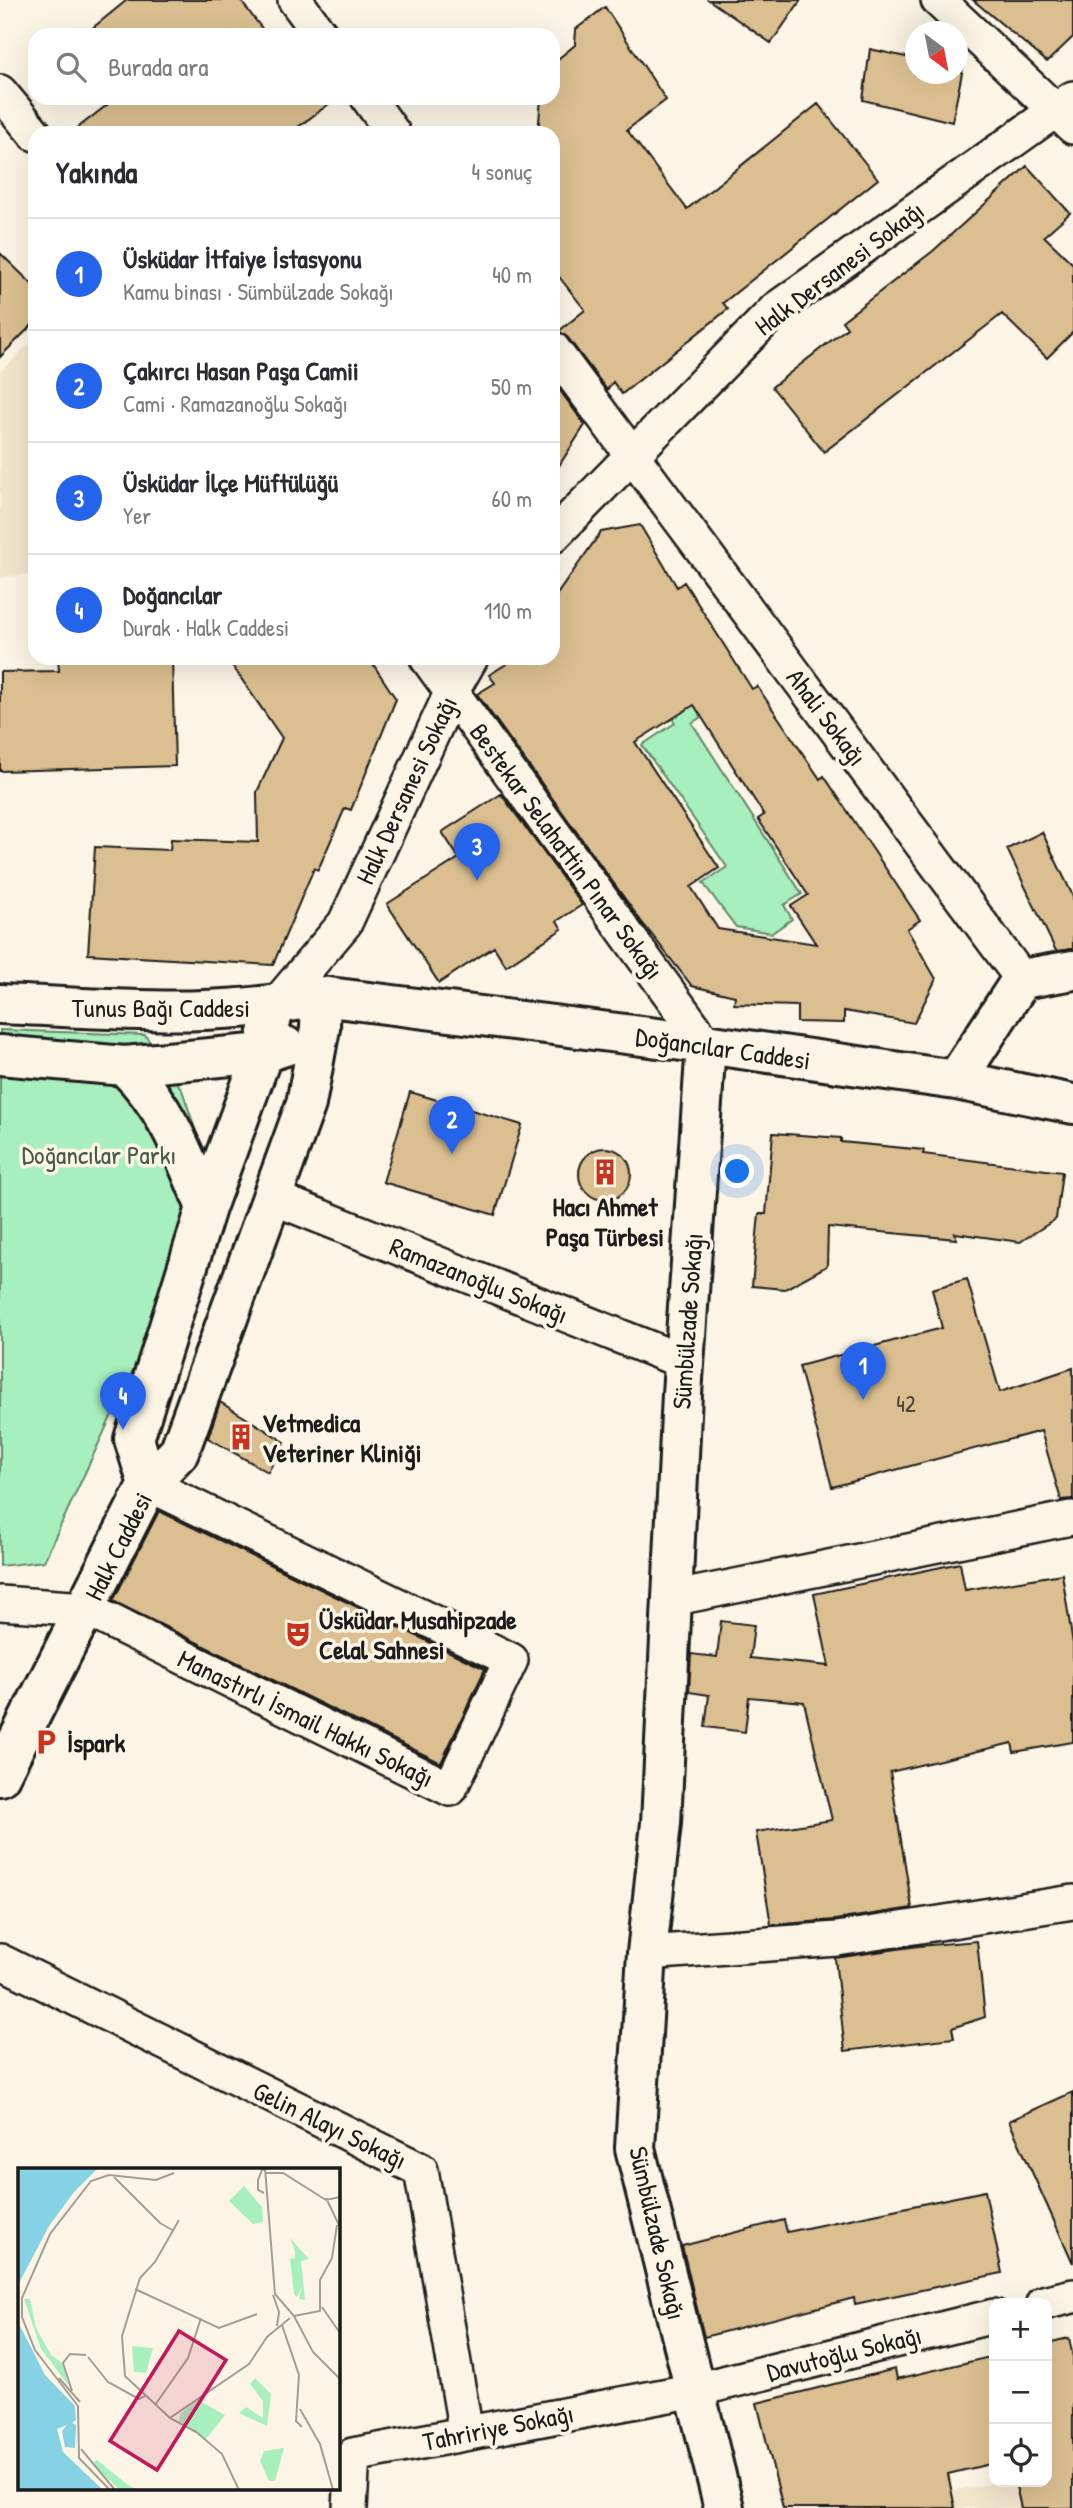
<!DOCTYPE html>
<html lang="tr">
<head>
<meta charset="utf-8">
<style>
	body { margin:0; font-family:"Patrick Hand",sans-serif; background:#f7f7f7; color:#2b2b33 }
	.controls { position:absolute; right:21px; bottom:21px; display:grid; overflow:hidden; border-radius:14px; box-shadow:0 7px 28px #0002 }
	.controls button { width:63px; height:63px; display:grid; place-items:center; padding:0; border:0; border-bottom:2px solid #e1e1e2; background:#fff; color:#2b2b33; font:35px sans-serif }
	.compass { position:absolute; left:905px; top:21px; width:63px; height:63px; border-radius:50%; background:#fff; box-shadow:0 7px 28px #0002; rotate:148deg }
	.you { position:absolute; left:738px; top:1172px; width:24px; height:24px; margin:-18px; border:5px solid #fff; border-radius:50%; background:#1a73e8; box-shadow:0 0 0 10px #1a73e833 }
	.badge { display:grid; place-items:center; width:46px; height:46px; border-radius:50%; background:#2563eb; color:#fff; font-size:23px; font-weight:700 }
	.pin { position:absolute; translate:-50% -58px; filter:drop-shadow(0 2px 4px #0008) }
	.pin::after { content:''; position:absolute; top:37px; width:24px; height:21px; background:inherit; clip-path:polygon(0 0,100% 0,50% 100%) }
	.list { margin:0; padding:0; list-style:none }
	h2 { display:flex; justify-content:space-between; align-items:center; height:91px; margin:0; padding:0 28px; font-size:30px }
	h2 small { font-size:23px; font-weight:400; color:#7c7c81 }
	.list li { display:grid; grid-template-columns:46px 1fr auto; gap:21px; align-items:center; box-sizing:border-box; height:112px; padding:0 28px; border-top:2px solid #e1e1e2 }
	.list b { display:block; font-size:26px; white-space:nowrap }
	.list p { margin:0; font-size:23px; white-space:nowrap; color:#7c7c81 }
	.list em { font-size:23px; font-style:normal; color:#7c7c81 }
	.icon { flex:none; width:38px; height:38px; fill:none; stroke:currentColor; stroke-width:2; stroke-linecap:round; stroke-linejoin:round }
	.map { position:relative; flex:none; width:1073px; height:2508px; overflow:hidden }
	.search { position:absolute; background:#fff; box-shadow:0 7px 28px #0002; left:28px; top:28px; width:532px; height:77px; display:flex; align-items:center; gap:18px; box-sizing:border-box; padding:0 24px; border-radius:21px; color:#7c7c81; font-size:26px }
	.panel { position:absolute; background:#fff; box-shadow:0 7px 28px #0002; left:28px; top:126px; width:532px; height:539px; border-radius:21px }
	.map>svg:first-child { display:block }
</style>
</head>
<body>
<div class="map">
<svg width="1073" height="2508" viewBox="0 0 1073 2508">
	<rect width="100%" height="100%" fill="#fcf5e5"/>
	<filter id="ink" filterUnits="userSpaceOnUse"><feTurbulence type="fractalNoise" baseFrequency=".0143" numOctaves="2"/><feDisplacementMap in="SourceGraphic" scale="14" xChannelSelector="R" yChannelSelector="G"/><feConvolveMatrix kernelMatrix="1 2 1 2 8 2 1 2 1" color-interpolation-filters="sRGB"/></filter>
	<g filter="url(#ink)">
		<path fill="#f2e5cc" d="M35,338V573L0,578V372Z
			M1073,2469V2508H854L1000,2482H1047V2473Z"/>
		<path fill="#a7efbc" stroke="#62866c" stroke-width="2" d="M744,689L692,723L802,894L784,905L792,919L772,933L736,927L703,883L727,867L642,745L675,723L662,703Z
			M0,1030L145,1035L182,1090L203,1152L145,1344L44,1561L0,1566Z"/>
		<path fill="#dbbf90" stroke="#1c1c1c" stroke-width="2" fill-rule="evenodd" d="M127,0H240L267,35H84Z
			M709,0H801L771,43Z
			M973,0H1073V37L1047,62Z
			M605,7L666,100L627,130L687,209L818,104L878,179L723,303L728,309L622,394L613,382L607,390L568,338L559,331L585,310L553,269V133H538L541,98H553V63L575,45L576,29Z
			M870,49L915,59V74H957V67L963,68L952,122L863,100Z
			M116,98H337L290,133H71Z
			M1027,166L1070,213L1044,236L1073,264V332L1047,358L1002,314L824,452L772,387L847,328L842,321L933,251Z
			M0,253L35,287V322L0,357Z
			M553,381L585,425L553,475Z
			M640,525L677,587L684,582L752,689L757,686L820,779L824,776L920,920L907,929L936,979L914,1023L844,1011V1023L797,1022V1006L734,1004L735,996L692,986L641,921L477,694L495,683L489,675L516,658H553V600L601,532ZM694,705L764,815L758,819L808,895L791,906L816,944L718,929L691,887L719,868L635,742Z
			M58,658H172L175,766L0,771V672L59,671Z
			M227,658H369L396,699L351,810L345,808L318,870L314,868L273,965L88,954L95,847L170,850L171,839L258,842L257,792L282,738Z
			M501,794L582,905L557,921L562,929L506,966L494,947L439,983L387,904L459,858L442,832Z
			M1042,832L1073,896V949L1056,951L1007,849Z
			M410,1092L522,1125L495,1215L383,1182Z
			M773,1133L841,1138V1142L924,1150L923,1154L1062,1172L1056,1219L1020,1242L955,1233L957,1239L828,1227L827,1266L785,1289L752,1286L759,1214H766Z
			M579 1174a26 26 0 1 1 52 0a26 26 0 1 1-52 0Z
			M967,1279L1000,1392L1073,1368V1499L1061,1500L1041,1431L832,1487L799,1366L942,1328L932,1289Z
			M220,1402L285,1442L268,1472L208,1438Z
			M159,1511L485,1669L441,1763L113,1601Z
			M960,1563L965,1590L1062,1574L1073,1644V1742L1014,1752L1012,1743L890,1772L912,1908L835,1920L771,1925L756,1832L832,1820L804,1702L749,1697L745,1732L705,1727L709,1695L689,1692L691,1654L717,1657L721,1621L754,1625L750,1658L829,1666L814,1594Z
			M977,1941L985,2017L952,2028L954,2038L845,2051L835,1958L918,1946Z
			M1073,2092V2263L1009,2121Z
			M985,2191L1002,2273L855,2304L854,2298L704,2337L682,2246L784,2220L787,2232Z
			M1069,2338L1073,2357V2508H1021L1015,2482H1047V2343Z
			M994,2356V2463L948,2474L955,2508H783L757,2403L895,2369L897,2379Z"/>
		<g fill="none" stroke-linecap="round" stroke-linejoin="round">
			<g stroke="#1c1c1c" stroke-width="38">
				<path id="street" d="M295,0L321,35
					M938,0L1073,127
					M0,92L35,134
					M368,98L393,133
					M553,349L1022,979
					M553,536L776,309L1073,98
					M427,658L706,1044
					M275,1006L345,923L452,691L471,658
					M274,1198L684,1362
					M671,1599L1071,1518
					M0,1603L86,1609L450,1789L511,1660L148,1484
					M647,1953L837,1939L1073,1902
					M0,1961L421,2170L466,2433
					M1043,2303L1073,2296
					M350,2508L353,2455L695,2390L994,2316"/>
			</g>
			<g stroke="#1c1c1c" stroke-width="44">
				<path id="secondary" d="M0,1004C107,1008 216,1020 321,996L706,1044L956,1080L1073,1104
					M706,1044L682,1394L661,1823L647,1953L635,2148L724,2508
					M0,1055L125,1066L263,1053L285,1046
					M125,1066C167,1107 184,1154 206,1208
					M956,1080L1022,979L1073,970
					M148,1484L134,1439L206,1208L263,1053L275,1006
					M0,1776L148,1484L179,1452L306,1104L320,1028L321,996"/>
			</g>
			<use href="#street" stroke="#fcf5e5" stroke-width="33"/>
			<use href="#secondary" stroke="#fcf5e5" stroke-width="38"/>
		</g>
	</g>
	<defs>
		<g id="building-bare" transform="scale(2.1)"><path d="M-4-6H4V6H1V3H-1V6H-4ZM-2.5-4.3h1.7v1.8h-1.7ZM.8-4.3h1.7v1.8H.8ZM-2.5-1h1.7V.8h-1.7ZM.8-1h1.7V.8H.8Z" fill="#c8321e" stroke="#fcf5e5" stroke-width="2.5" paint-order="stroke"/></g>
		<g id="theatre-bare" transform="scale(2.1)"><path d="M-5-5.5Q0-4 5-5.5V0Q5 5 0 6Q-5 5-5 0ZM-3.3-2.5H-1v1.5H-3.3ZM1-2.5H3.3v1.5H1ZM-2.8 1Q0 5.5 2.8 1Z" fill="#c8321e" stroke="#fcf5e5" stroke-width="2.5" paint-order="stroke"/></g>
		<g id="parking-bare" transform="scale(2.1)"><path d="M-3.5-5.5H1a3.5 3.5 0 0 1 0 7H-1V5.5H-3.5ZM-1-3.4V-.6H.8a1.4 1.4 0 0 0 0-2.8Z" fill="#c8321e" stroke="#fcf5e5" stroke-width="2.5" paint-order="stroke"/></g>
	</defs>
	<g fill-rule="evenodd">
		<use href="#building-bare" x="605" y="1172"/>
		<use href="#building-bare" x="241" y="1437"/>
		<use href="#theatre-bare" x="298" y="1634"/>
		<use href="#parking-bare" x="46" y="1742"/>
	</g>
	<g text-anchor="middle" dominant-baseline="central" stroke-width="7" stroke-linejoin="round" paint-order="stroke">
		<g font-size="23" fill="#4c4539">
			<text x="906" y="1403">42</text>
		</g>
		<g font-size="26" fill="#1c1c1c" stroke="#fcf5e5">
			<text transform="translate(839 268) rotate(-37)">Halk Dersanesi Sokağı</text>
			<text transform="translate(827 717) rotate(53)">Ahali Sokağı</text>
			<text transform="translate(406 790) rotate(-65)">Halk Dersanesi Sokağı</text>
			<text transform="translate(567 851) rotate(54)">Bestekar Selahattin Pınar Sokağı</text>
			<text x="161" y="1007">Tunus Bağı Caddesi</text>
			<text transform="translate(723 1048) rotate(8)">Doğancılar Caddesi</text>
			<text transform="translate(479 1280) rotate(22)">Ramazanoğlu Sokağı</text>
			<text transform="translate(687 1321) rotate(-86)">Sümbülzade Sokağı</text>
			<text transform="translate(118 1546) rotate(-63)">Halk Caddesi</text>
			<text transform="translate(306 1718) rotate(26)">Manastırlı İsmail Hakkı Sokağı</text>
			<text transform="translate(330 2125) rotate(26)">Gelin Alayı Sokağı</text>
			<text transform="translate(658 2233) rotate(77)">Sümbülzade Sokağı</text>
			<text transform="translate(844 2353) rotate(-14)">Davutoğlu Sokağı</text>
			<text transform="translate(498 2427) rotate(-11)">Tahririye Sokağı</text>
		</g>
		<g font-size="26" fill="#465b4c" stroke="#fcf5e5">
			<text x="99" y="1154">Doğancılar Parkı</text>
		</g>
		<g font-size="26" font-weight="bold" fill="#1c1c1c" stroke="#fcf5e5" text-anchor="start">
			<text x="605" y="1206" text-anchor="middle">Hacı Ahmet<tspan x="605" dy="30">Paşa Türbesi</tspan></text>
			<text x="262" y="1422">Vetmedica<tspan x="262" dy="30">Veteriner Kliniği</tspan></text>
			<text x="319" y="1619">Üsküdar Musahipzade<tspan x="319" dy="30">Celal Sahnesi</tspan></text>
			<text x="67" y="1742">İspark</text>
		</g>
	</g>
	<g transform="translate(18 2168)">
		<rect width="322" height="322" fill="#fcf5e5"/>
		<path d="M226,18L244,39L245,54L235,56L211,33ZM272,70L291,91L283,93L287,132L281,131L284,118L279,129L276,126L272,90L277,91V83ZM6,131H12L18,160L33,187L44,195L51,218L23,181ZM114,178L135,180L128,205L116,204ZM237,210L253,226L249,258L221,245L228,239L245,250V233L232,216ZM180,232L207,247L188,271L161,253L162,246ZM266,280L257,313H251L242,293L246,283ZM79,292L110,317L120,322H102L73,295Z" fill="#a7efbc"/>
		<path d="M0,0H80L56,24L31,58L0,117ZM0,154L27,207L57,238L58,252L54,255L58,257L57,280L47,279L44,263L49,257L39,261L45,284L85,322H0Z" fill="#84d2e3"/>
		<path fill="none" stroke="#a29e95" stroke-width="2" d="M247,0L257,126L276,148L295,184L322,211M248,5H265L308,32L322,29M96,9L142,55L156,63M246,25L240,22V12L244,2L251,0M308,30L322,59M117,121L201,160L239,146M255,127L261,144L259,158M304,139L322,165M276,148L302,143V112L314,90L319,57M264,157L281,207L278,253L284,259M70,189L90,214L121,231L127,228M41,210L62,234M54,223L45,195L52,186L68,187M137,237L170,190L183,150M282,241L302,276L315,322M152,250L107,208L104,168L122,110L137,94L161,52M176,262L204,286L221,322M178,264L152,250L231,196L249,169L272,150M63,281L97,322M92,322L61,290L60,238L17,182L4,149V130L32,66L73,13L91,7L138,12L156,5"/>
		<path fill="#c2185b" fill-opacity="0.15" stroke="#c2185b" stroke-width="3.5" d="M161,163L208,192L139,302L92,273Z"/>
		<rect width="322" height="322" fill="none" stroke="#1c1c1c" stroke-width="3.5"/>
	</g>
</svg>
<div class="controls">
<button>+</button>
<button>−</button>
<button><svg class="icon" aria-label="locate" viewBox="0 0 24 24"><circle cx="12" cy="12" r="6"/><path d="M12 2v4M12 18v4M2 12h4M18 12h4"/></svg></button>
</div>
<svg class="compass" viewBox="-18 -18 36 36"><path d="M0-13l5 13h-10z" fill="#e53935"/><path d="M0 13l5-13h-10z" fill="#7c7c81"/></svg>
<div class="you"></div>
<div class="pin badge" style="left:863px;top:1400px">1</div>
<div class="pin badge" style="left:452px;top:1154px">2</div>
<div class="pin badge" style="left:477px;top:881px">3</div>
<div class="pin badge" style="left:123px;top:1430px">4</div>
<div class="search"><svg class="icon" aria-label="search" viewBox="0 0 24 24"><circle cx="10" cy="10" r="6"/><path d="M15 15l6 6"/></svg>Burada ara</div>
<section class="panel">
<h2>Yakında<small>4 sonuç</small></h2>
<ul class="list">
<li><span class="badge">1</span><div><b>Üsküdar İtfaiye İstasyonu</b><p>Kamu binası · Sümbülzade Sokağı</p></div><em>40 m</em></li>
<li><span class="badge">2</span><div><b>Çakırcı Hasan Paşa Camii</b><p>Cami · Ramazanoğlu Sokağı</p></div><em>50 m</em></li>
<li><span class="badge">3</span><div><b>Üsküdar İlçe Müftülüğü</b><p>Yer</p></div><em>60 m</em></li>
<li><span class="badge">4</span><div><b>Doğancılar</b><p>Durak · Halk Caddesi</p></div><em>110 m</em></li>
</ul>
</section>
</div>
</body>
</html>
